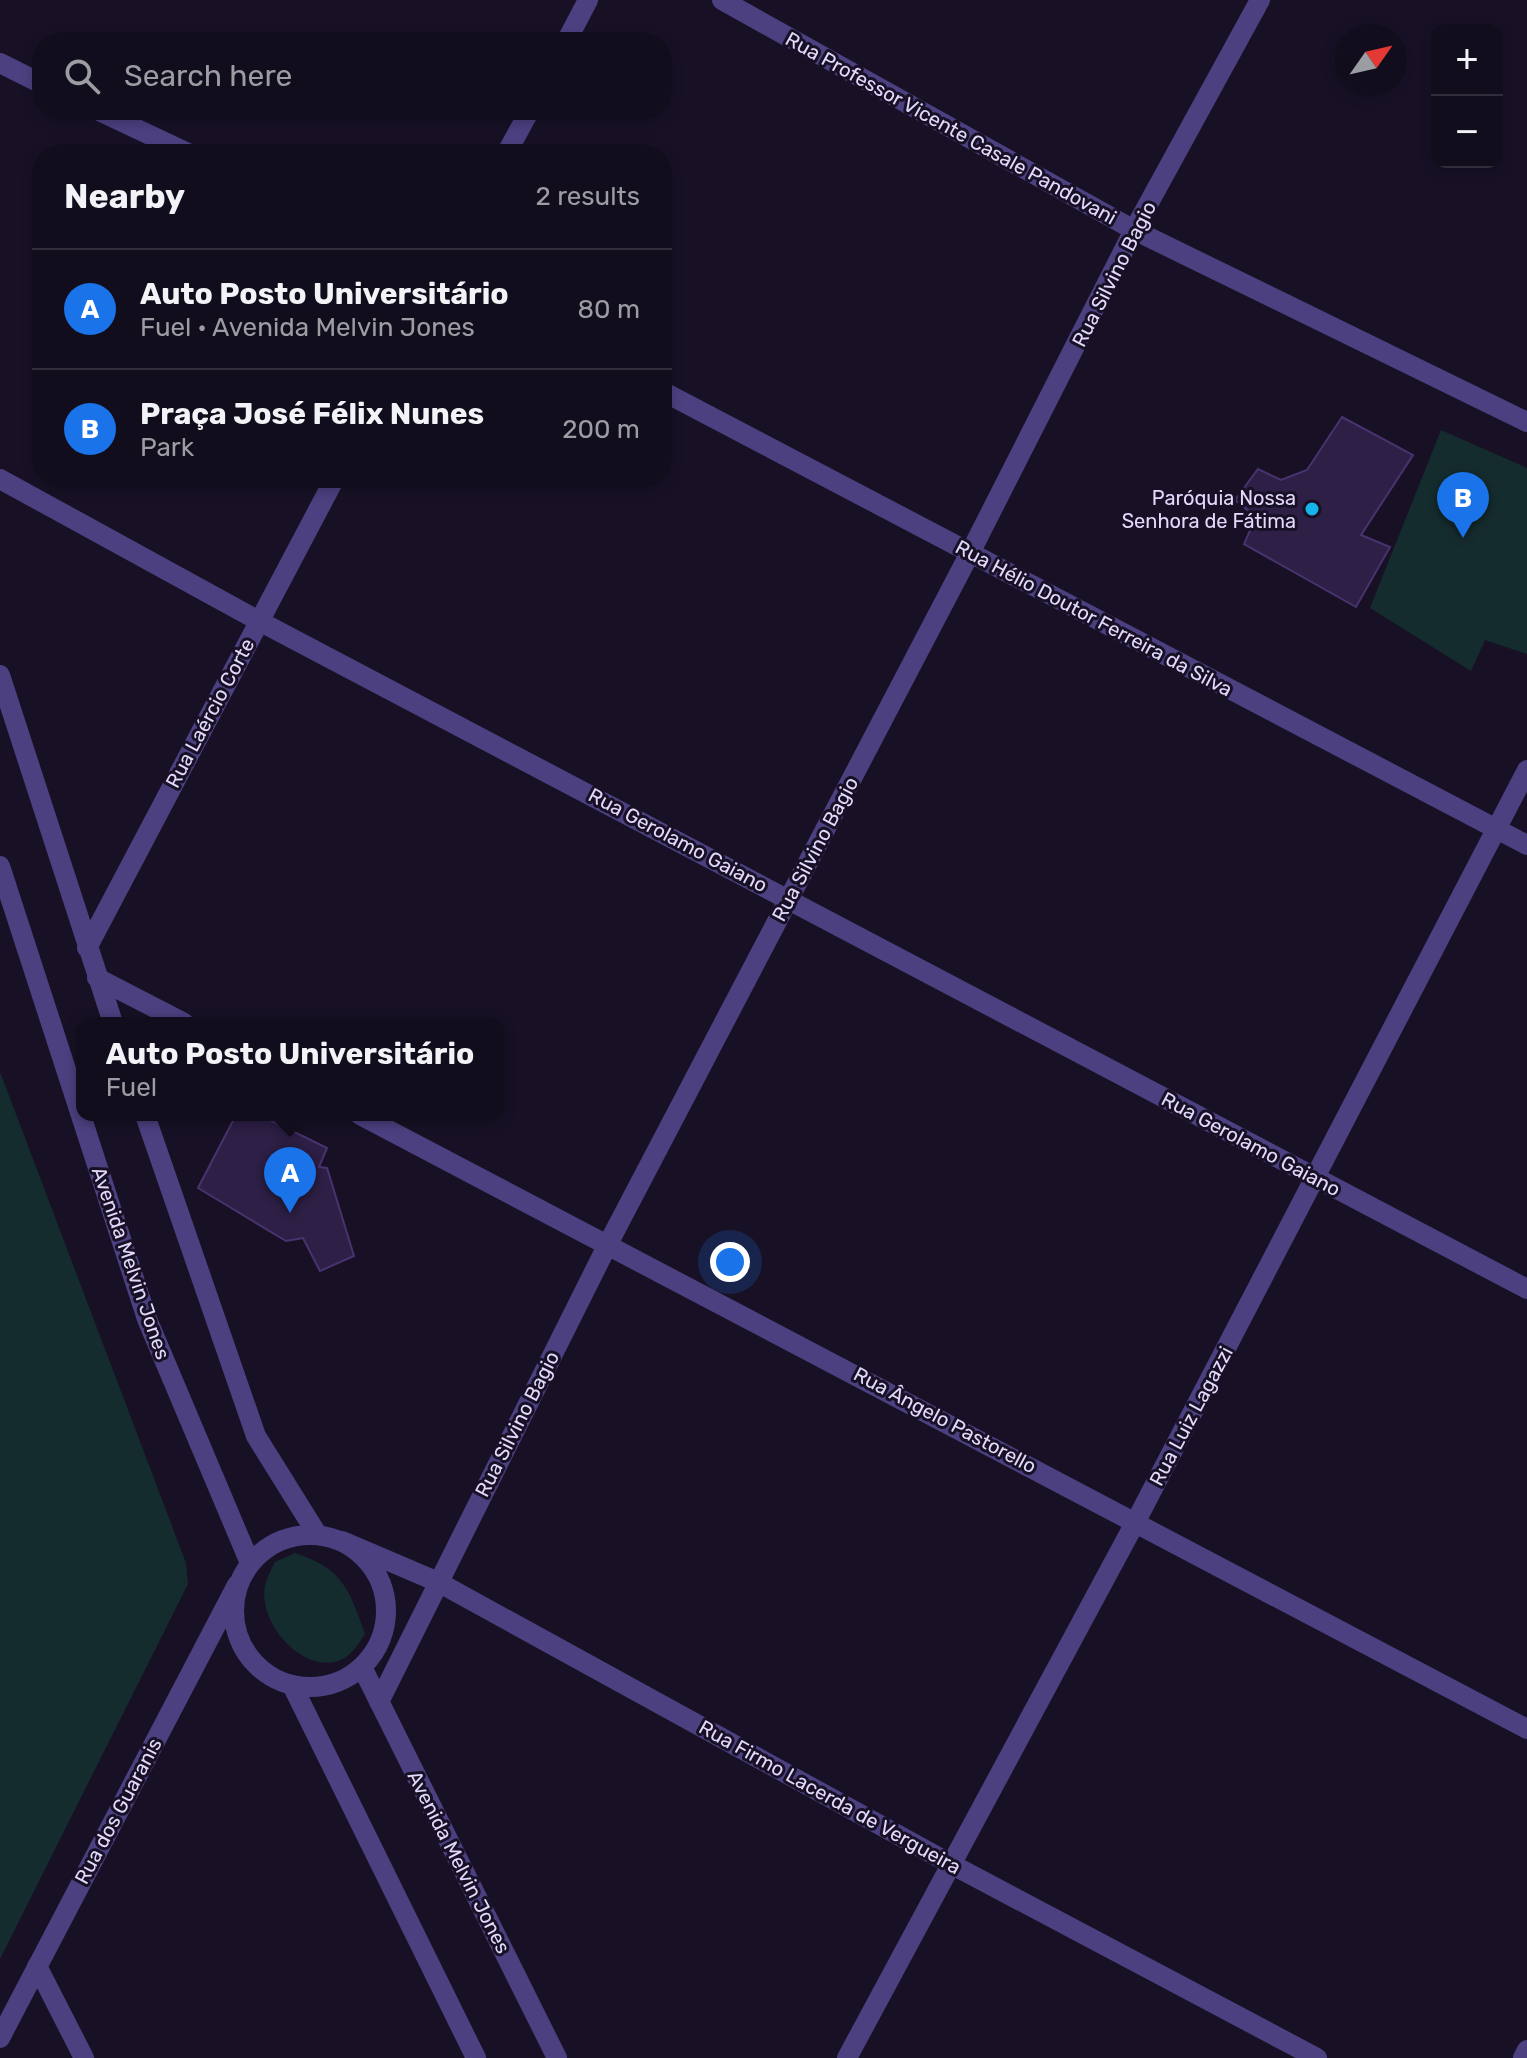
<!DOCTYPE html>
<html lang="en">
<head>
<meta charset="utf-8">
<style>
	body { margin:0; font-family:Rubik,sans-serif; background:#1f1b29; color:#f1f3f6 }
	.controls { position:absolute; right:24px; top:24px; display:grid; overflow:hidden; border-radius:16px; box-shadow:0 4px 12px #0003 }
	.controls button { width:72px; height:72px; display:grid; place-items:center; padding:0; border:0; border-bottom:2px solid #312d3b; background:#120d1c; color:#f1f3f6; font:40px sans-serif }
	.compass { position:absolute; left:1335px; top:24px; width:72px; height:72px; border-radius:50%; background:#120d1c; box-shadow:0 4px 12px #0003; rotate:56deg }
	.you { position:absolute; left:730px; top:1262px; width:28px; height:28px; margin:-20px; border:6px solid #fff; border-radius:50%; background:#1a73e8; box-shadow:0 0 0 12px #1a73e833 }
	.badge { display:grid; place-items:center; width:52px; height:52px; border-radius:50%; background:#1a73e8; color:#fff; font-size:26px; font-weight:700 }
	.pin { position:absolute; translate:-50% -66px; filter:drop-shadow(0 2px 4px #0008) }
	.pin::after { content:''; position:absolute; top:42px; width:28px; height:24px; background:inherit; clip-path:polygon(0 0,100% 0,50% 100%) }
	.popup { position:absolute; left:76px; top:1017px; width:428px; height:104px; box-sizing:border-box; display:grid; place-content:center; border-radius:16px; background:#120d1c; filter:drop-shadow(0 2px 6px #0005); font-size:26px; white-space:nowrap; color:#9c9ca3 }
	.popup b { font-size:30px; color:#f1f3f6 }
	.popup::after { content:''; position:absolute; left:50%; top:100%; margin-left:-16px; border:16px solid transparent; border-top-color:#120d1c }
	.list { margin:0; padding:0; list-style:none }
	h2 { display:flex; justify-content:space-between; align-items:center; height:104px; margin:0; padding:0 32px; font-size:34px }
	h2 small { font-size:26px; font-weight:400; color:#9c9ca3 }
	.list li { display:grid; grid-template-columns:52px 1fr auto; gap:24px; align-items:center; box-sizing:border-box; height:120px; padding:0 32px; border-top:2px solid #312d3b }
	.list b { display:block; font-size:30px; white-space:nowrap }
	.list p { margin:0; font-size:26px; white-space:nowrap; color:#9c9ca3 }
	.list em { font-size:26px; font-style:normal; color:#9c9ca3 }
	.icon { flex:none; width:44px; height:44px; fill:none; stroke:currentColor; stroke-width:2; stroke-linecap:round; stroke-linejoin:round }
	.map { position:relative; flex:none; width:1527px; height:2058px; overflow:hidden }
	.search { position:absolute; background:#120d1c; box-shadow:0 4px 12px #0003; left:32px; top:32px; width:640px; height:88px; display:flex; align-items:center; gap:20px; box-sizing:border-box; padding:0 28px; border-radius:32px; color:#9c9ca3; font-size:30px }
	.panel { position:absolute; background:#120d1c; box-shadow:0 4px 12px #0003; left:32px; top:144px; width:640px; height:344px; border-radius:32px }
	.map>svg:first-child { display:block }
</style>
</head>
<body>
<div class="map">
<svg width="1527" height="2058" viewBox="0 0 1527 2058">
	<rect width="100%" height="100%" fill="#181126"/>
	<path fill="#152c2f" d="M1441,430L1527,468V654L1485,640L1471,671L1370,608Z
		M0,1072L186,1563L188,1584L0,1959Z
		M295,1553C343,1569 349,1589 365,1634C358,1644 351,1657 338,1661C300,1672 258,1622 265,1586C266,1578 272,1569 275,1562Z"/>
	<path fill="#2d1f45" stroke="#48336f" stroke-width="2" d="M1342,417L1413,455L1361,535L1390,547L1356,607L1244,544L1256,517L1235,500L1258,469L1281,480L1307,470Z
		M236,1115H260L327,1148L319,1167L327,1168L354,1256L320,1271L303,1238L286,1241L198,1188Z"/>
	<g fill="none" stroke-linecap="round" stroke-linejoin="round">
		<path stroke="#4d4081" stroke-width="20" d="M722,0L1134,230L1527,422
			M566,42L588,0
			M0,63L42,84
			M97,110L190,154
			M506,154L530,110
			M662,391L1527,845
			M0,479L259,621L1527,1289
			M0,675L113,1023
			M0,866L147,1319L250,1563
			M87,948L335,478
			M97,978L184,1023
			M145,1115L256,1436L317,1534
			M360,1115L1527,1729
			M234 1611a76 76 0 1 1 152 0a76 76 0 1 1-152 0Z
			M342,1541L438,1582L949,1863L1317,2058
			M362,1667L557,2058
			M292,1685L476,2058
			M379,1702L608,1244L970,553L1134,230L1260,0
			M37,1966L84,2058
			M0,2038L237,1585
			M847,2058L1136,1521L1527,770
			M1523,2058L1527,2050"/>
	</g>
	<circle fill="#15b5ec" stroke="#181126" stroke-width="3" cx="1312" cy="509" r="8"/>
	<g text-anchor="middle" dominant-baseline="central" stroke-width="6" stroke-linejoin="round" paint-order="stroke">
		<g font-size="20" fill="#e3d9fc" stroke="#181126">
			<text transform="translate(951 128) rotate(29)">Rua Professor Vicente Casale Pandovani</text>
			<text transform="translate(1114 274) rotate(-63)">Rua Silvino Bagio</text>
			<text transform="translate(1094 618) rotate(28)">Rua Hélio Doutor Ferreira da Silva</text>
			<text transform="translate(210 713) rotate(-62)">Rua Laércio Corte</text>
			<text transform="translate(678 840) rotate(28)">Rua Gerolamo Gaiano</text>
			<text transform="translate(815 849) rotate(-62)">Rua Silvino Bagio</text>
			<text transform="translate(1251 1144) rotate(28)">Rua Gerolamo Gaiano</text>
			<text transform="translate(131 1263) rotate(71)">Avenida Melvin Jones</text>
			<text transform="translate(1191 1416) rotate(-62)">Rua Luiz Lagazzi</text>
			<text transform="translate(945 1420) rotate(28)">Rua Ângelo Pastorello</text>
			<text transform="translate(517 1424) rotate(-63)">Rua Silvino Bagio</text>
			<text transform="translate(830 1797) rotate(29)">Rua Firmo Lacerda de Vergueira</text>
			<text transform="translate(118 1811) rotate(-62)">Rua dos Guaranis</text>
			<text transform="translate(459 1862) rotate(63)">Avenida Melvin Jones</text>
		</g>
		<g font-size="20" fill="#e3d9fc" stroke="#181126" text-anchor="end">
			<text x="1296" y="498">Paróquia Nossa<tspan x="1296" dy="23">Senhora de Fátima</tspan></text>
		</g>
	</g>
</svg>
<div class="controls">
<button>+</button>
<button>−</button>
</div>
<svg class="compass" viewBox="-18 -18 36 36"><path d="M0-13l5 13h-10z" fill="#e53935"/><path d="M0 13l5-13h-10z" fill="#9c9ca3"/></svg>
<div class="you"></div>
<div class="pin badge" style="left:290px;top:1213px">A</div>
<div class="popup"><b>Auto Posto Universitário</b>Fuel</div>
<div class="pin badge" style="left:1463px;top:538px">B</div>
<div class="search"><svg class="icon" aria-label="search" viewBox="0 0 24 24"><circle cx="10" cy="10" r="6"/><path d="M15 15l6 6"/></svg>Search here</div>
<section class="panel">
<h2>Nearby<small>2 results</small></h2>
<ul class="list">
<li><span class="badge">A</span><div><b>Auto Posto Universitário</b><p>Fuel · Avenida Melvin Jones</p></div><em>80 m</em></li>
<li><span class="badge">B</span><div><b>Praça José Félix Nunes</b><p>Park</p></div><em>200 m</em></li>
</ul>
</section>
</div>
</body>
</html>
